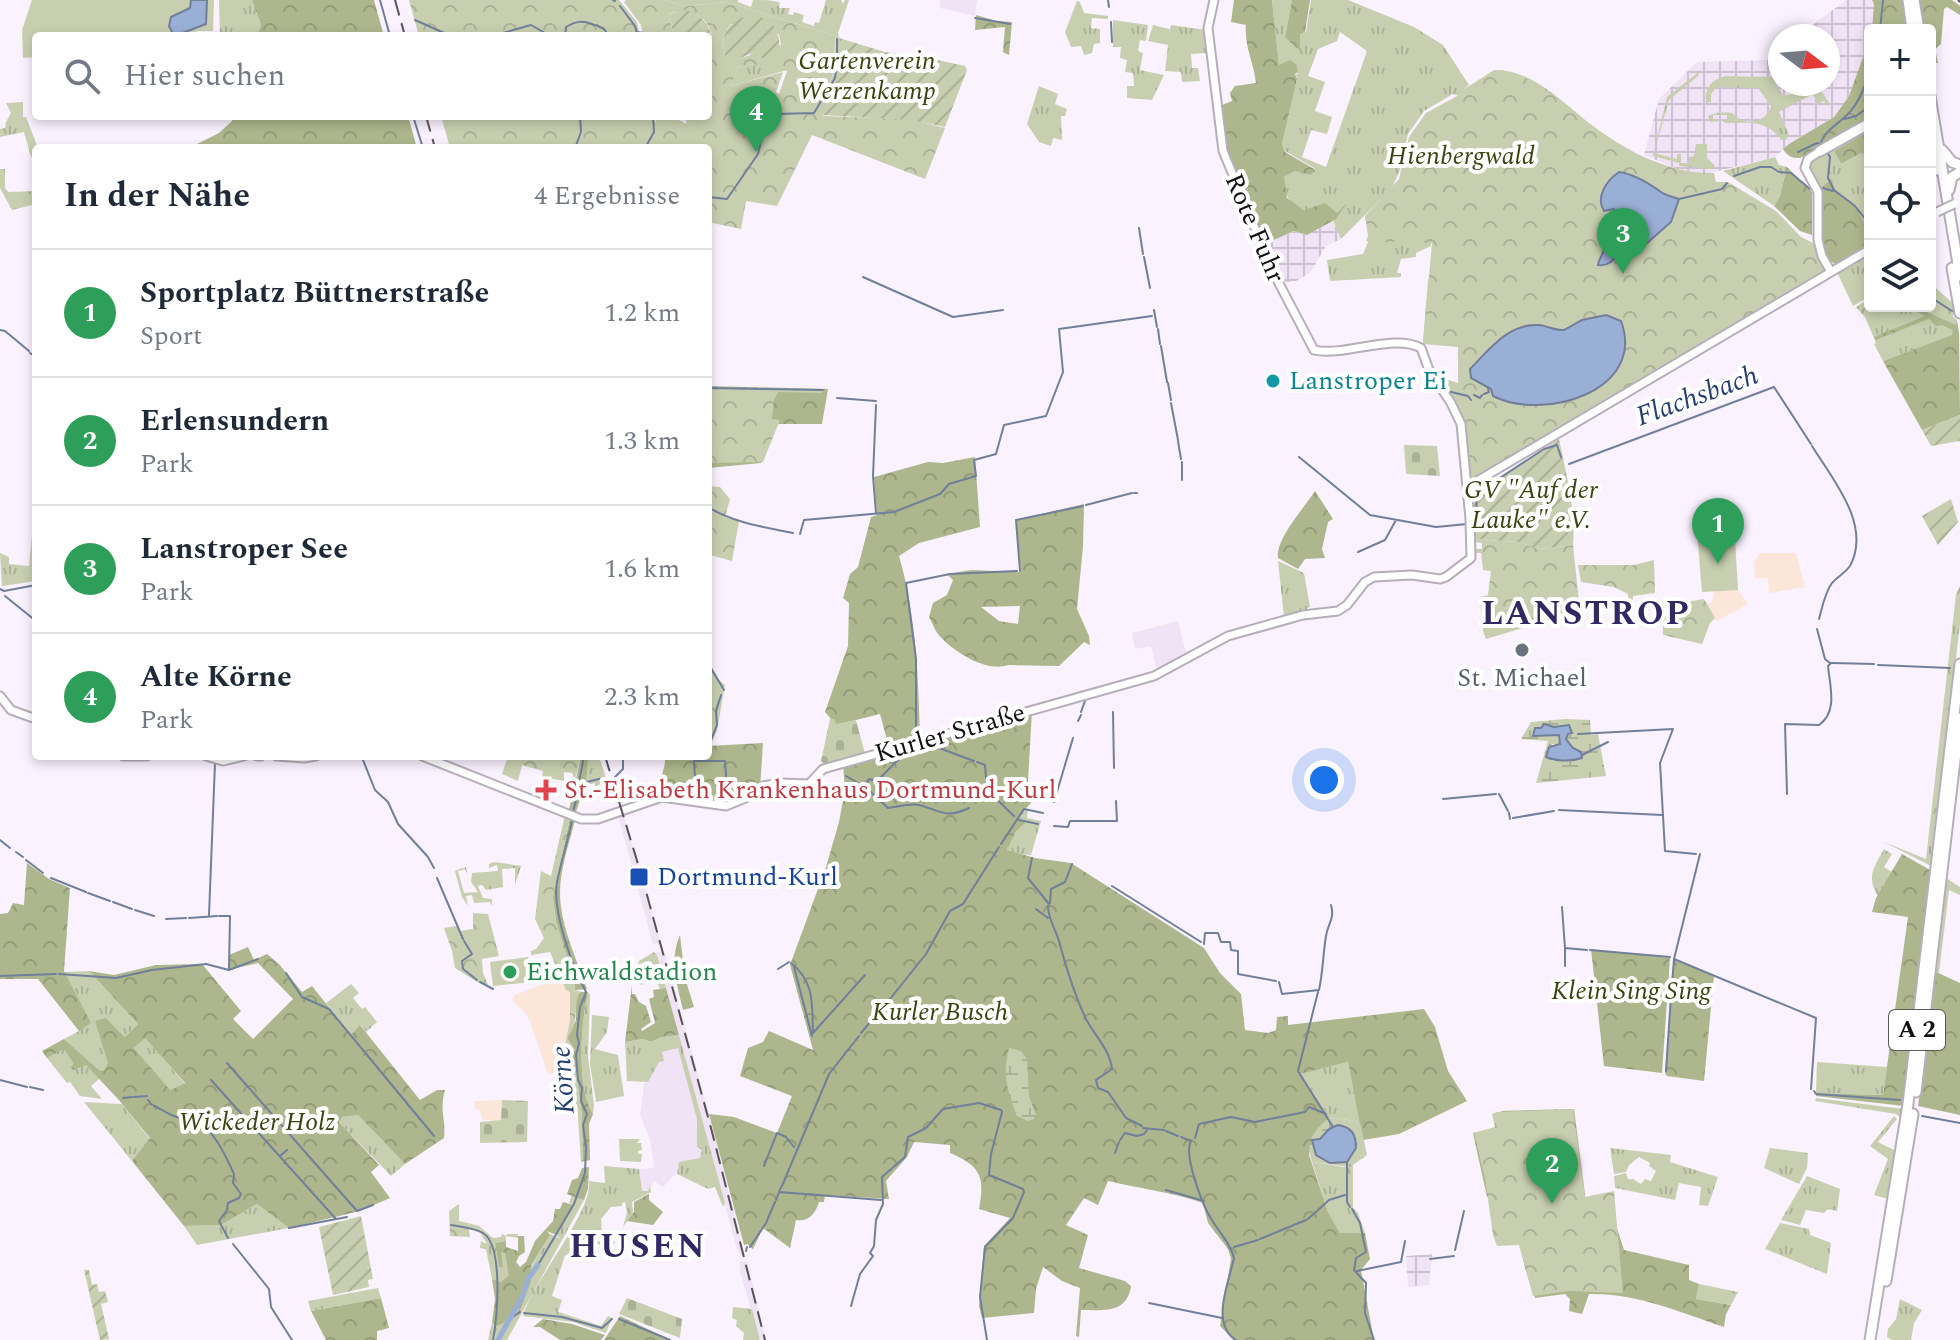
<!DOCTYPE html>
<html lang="de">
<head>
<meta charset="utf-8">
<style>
	body { margin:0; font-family:Spectral,serif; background:#f6f6f7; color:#1f2937 }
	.controls { position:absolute; right:24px; top:24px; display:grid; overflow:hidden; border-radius:8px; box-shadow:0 4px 12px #0003 }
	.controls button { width:72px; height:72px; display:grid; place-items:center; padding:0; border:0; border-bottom:2px solid #e0e1e3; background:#fff; color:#1f2937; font:40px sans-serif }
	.compass { position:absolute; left:1768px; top:24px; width:72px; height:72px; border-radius:50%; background:#fff; box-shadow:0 4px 12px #0003; rotate:106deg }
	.you { position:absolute; left:1324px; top:780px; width:28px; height:28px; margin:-20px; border:6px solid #fff; border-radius:50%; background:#1a73e8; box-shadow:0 0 0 12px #1a73e833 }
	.badge { display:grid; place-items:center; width:52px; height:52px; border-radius:50%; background:#d93025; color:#fff; font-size:26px; font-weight:700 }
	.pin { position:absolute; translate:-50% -66px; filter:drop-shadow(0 2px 4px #0008) }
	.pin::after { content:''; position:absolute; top:42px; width:28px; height:24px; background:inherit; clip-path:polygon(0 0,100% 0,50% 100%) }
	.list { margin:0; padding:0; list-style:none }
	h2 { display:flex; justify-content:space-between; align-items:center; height:104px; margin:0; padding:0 32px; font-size:34px }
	h2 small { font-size:26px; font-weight:400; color:#747a83 }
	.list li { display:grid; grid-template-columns:52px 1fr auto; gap:24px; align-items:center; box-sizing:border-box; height:128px; padding:0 32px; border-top:2px solid #e0e1e3 }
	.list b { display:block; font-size:30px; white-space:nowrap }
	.list p { margin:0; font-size:26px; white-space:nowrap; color:#747a83 }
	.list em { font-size:26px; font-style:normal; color:#747a83 }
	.icon { flex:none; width:44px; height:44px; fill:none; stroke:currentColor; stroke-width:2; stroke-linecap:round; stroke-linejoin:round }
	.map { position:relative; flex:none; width:1960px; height:1340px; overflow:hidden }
	.search { position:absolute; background:#fff; box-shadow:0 4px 12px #0003; left:32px; top:32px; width:680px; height:88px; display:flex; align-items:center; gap:20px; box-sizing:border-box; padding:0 28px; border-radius:8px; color:#747a83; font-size:30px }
	.panel { position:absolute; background:#fff; box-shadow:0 4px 12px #0003; left:32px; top:144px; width:680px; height:616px; border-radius:8px }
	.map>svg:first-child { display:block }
</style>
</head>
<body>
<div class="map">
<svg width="1960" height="1340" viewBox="0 0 1960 1340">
	<defs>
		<pattern id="industrial-grid" width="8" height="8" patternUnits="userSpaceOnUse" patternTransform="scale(2)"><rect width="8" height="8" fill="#f0e3f6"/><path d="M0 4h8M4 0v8" fill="none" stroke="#cdc2d2"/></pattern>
		<pattern id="grass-tufts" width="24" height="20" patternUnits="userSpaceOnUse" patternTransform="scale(2)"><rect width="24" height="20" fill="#c8cfb0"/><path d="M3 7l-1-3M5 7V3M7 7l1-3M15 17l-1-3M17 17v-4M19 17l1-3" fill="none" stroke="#abb196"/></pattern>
		<pattern id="forest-crowns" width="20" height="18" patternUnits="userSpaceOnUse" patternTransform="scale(2)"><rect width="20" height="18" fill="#adb68c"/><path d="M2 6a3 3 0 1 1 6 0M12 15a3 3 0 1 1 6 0" fill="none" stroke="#949b78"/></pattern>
		<pattern id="wetland-marsh" width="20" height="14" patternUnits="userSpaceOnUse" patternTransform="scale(2)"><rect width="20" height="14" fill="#c8cfb0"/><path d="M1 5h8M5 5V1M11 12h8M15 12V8" fill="none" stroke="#abb196"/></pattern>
		<pattern id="cemetery-stones" width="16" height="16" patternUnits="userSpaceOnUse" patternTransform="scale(2)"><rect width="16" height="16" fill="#c8cfb0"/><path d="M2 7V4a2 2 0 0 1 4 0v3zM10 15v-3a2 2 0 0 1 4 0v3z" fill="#abb196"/></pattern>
		<pattern id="park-crowns" width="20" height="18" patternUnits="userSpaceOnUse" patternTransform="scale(2)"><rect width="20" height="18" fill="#c8cfb0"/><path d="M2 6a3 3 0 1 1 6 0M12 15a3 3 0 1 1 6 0" fill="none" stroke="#abb196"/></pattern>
		<pattern id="garden-furrows" width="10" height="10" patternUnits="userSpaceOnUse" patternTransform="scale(2)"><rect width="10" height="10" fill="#c8cfb0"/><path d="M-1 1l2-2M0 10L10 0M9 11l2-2" fill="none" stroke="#abb196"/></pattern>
	</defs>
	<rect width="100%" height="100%" fill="#faf2fe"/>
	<path fill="#f0e3f6" d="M940,0H977L975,16L940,8Z
		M1178,621L1187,657L1158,674L1151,646L1135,649L1132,633Z
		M623,813L661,943L653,945L618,815Z
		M664,951L713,1129L745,1256L738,1253L657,955L654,953Z
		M678,1048L687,1074L707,1159L688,1160L663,1187L654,1181L649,1191L641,1192L639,1169L654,1168L650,1139L640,1115L644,1085L659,1061L662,1052Z
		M740,1261H747L766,1340H760L740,1272Z"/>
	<path fill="url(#industrial-grid)" d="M1846,0H1871L1874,4V24L1870,30L1863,63L1849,96L1834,117L1789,144L1775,157L1706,174L1677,169L1644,155L1659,99L1697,62L1767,60L1780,50V84H1828V36H1798Z
		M1333,220L1341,239L1326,246L1310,273L1296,281L1282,283L1265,244L1295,231L1307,235Z
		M1432,1254L1429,1285L1408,1287L1406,1256Z"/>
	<path fill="#fce6d9" d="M1760,553H1796L1805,587L1769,593L1768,578H1755L1754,562Z
		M1738,590L1748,604L1716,621L1707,604L1712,602L1714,591Z
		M558,967L566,990L570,991V1020L560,1071L548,1074L530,1021L524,1011L512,1000L515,995L544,984L540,973Z
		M502,1100L501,1121L483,1120L479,1110L475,1109V1101Z"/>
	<path fill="url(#grass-tufts)" fill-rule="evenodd" d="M219,0H252L261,25L257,36H220Z
		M664,0H738V2L751,7L753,0C761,0 774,0 780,3L779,8H790L788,14L793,15L794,12L804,15L802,22L814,26L815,22L819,23L826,0H841L843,4L845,0H849L838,33L842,50L840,72L823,115L815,101C838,85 834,61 836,36L727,2L685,6Z
		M1272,0H1292L1285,36L1299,50L1300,33L1306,32L1311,0H1348L1414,27L1443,45L1469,85L1463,90L1494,70C1538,67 1581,123 1617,144C1637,156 1658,163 1681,171L1458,383L1466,346L1426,332L1424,344L1423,341L1428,280L1529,120L1453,94L1424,111L1408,134L1400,170L1392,188L1341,239L1333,220L1345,206L1337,213C1307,211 1285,213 1283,177L1295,171L1310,175L1315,172L1314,168L1285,151L1282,144L1297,79L1296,75L1298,73L1297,65H1279ZM1340,32L1367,51L1326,167L1302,157L1311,130L1327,134L1332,117L1315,111L1325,82L1308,76L1318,49L1337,41Z
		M1077,1L1080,2L1084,13L1108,16V19L1092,18L1091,28L1100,29V43L1094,44L1092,53L1084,55L1081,46L1071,47L1065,32Z
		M1113,20L1148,25L1146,41L1140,40L1138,51L1143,53L1140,70L1164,75L1152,100L1127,98V86H1134L1133,73L1125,72L1127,60L1120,58L1121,47H1113Z
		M1153,25L1169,29V32L1171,25L1206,30L1208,53L1191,54L1192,68H1198L1200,81L1182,82L1181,72L1165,71L1168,45L1148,41Z
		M749,64L787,70L731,86L738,67Z
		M1700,71L1698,76L1669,100L1654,153L1677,159V154H1681V163H1689V157L1694,156L1696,144H1707V158L1715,166L1713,169L1679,166V163L1653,156L1667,97Z
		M1725,76L1772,77L1783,96L1793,94L1799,96L1820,89L1830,104L1827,105L1824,101L1818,104L1813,94L1779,112L1789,135L1786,140H1781C1767,119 1748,123 1725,123L1722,120H1727V115H1713V119L1721,121L1710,122L1708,116C1714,113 1727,111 1734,114C1736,115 1737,118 1739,119C1752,126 1768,119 1771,106L1758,88L1717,87L1711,94V102L1706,103C1704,89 1711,80 1725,76Z
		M1039,86L1058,94L1055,104L1067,109L1065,116H1061L1062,140L1053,138L1051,146L1039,142L1027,124Z
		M23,102V117H26L38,148L36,156L31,157L24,132L0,137V129L5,128L6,122L11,113L6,103Z
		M1870,148V230C1863,223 1861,215 1856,208C1851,201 1831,189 1824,186L1819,189L1810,168C1813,156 1823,153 1834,151L1841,164Z
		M1775,157L1779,165L1787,167L1780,196L1774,206L1723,171Z
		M0,169H5V188L8,192L36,191V204L12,210L0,188Z
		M1431,219V246L1416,253V257L1401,259L1397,273H1401V277L1330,281L1327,260L1363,254L1370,237Z
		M1864,255L1870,261V296L1853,306L1837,272Z
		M1930,283L1955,305L1953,317L1957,320V326L1914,306H1930Z
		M1870,298V306H1905L1926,316L1876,339L1929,319L1953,329V335L1883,361L1874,344L1876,343L1865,317L1856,307Z
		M33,524H36V581L2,586L0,553L9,557V564L29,566Z
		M1278,561L1304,573L1310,607L1307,608V612L1284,617Z
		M1960,586V624L1931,866L1884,842L1926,859L1956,594Z
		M588,756H599L607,781L597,786L595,797V783L584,786Z
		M1024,809L1028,810L1027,818L1041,821L1031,855L1011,853L1007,849C1013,836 1015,821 1024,809Z
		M1884,849L1892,854L1884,867L1892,872L1878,896C1866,877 1874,867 1884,849Z
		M494,862L521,866L515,885V868L502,869L503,887L486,890L482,885L478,886L483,898L492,899V906L490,902L474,903L472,895L466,896L468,906L462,897L455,871L466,867L467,874L465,869L458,871L464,893L478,892L471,882L472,873L498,871L497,865L489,868V864Z
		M1946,878L1960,887V895L1949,890L1939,973L1934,971Z
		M654,952L657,955L666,988L660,989L648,961L639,964L643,985L632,982L639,961Z
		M89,971L138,1024L125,1037L106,1018L108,1063L104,1072L99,1070L64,1039L79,1031L64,972Z
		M351,984L359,993L353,998L362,1009L365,1007L377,1022L366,1032L361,1025L351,1035L326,1003Z
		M588,992L590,995L588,1056L594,1105L593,1114C576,1086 581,1023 588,992Z
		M592,1015L609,1017L607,1032L595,1049L618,1055L624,1096L596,1102L590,1064Z
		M679,1035L725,1203L723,1207L715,1187L708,1189L677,1174L679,1162L700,1158L702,1150L697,1147V1119L678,1048L662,1052L664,1061L659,1062L648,1082L627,1081L625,1042L643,1039L651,1042L662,1037Z
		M145,1037L185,1084L170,1091L134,1048Z
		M64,1048L78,1067L86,1065L100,1078L91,1086L102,1099L80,1096L70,1082L67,1083L47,1058Z
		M1348,1062L1360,1122L1329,1117L1299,1074Z
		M1817,1062L1887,1067L1883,1095L1816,1093Z
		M1816,1098L1903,1109L1865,1340L1888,1199L1874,1195L1888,1159L1870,1146L1894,1116L1897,1119L1878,1142L1894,1150L1900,1117L1896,1114L1815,1101Z
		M84,1102L122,1104L150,1139L132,1161Z
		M358,1115L405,1164L391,1176L339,1122L342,1117Z
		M619,1139H640L637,1143H641L642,1150L638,1151V1154H642L641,1162L620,1161Z
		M1610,1148L1671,1155L1670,1162L1718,1177L1708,1206L1699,1205L1701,1187L1679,1183L1675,1200L1615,1188L1614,1176L1626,1173L1628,1179H1633L1641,1184L1645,1179L1651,1181L1656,1171L1649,1166L1650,1163L1639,1157L1629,1165L1626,1172L1614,1174Z
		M1770,1148L1808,1153L1807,1168L1799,1184L1764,1168Z
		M1312,1162L1344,1167L1353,1165V1208L1358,1213L1365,1233H1340L1328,1212Z
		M604,1166L639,1169L642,1191H648L650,1186L651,1192L632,1202L633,1213L623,1227L627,1213L625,1202L622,1203V1206L611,1207L601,1219L602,1234L575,1231L569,1234L572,1238C587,1235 601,1246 615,1241L612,1249L589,1241L586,1251L576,1248L572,1257L565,1255L552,1296L562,1300L558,1312L601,1326L608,1316L612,1318L606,1333L573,1322L523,1316C532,1282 593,1212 589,1181L605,1183Z
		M1807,1176L1840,1189L1837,1211L1828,1209L1824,1213L1806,1210L1800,1225L1781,1220Z
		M572,1195L584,1200L507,1340H488L492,1323L496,1326L550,1235L548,1233L561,1239L556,1235L573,1205L569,1203Z
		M257,1204L289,1228L197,1245L184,1226L221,1225Z
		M468,1223L479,1226L493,1238L501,1237L502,1234L506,1236L507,1234H518V1238L506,1236V1241L495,1243L499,1267L503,1266L500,1251L505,1253L510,1275L501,1282L492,1279L486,1249L480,1248L481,1241L487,1244L479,1231L469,1229Z
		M1780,1223L1809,1229L1810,1235L1831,1243L1827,1274L1765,1249Z
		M1699,1284L1738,1292L1731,1305L1696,1299Z
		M378,1288L381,1298L311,1311L308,1301Z
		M1900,1299L1922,1310L1914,1323L1911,1340H1892L1887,1337L1888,1329L1896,1319Z
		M733,1307L752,1309L760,1340H743L744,1333L736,1326L737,1320L732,1318Z"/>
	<path fill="url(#forest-crowns)" fill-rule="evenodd" d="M252,0H374L384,36H257L261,25Z
		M1234,0H1272L1279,65L1290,60L1297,65L1298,72L1295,74L1297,79L1282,144L1285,152L1314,169L1315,172L1310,175L1295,171L1284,177L1287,198L1304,210L1325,203L1337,213L1347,203L1336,219L1307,235L1294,231L1265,244L1226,154L1220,106L1232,101L1230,93L1235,86L1256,83C1254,63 1244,46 1246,25L1231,22Z
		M1292,0H1310L1305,32L1300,34V51L1285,37Z
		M1872,0H1902L1907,30H1872L1874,4Z
		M1919,0H1952L1960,6V15L1947,7L1944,9L1941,44L1935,49L1938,63L1930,62V30H1924Z
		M976,15L997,21L1012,22L1009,55L1003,52L1005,27L975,30Z
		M1870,38V120L1800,158C1792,158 1788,157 1783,149L1789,144L1834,117L1849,96Z
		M232,116H408L417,148H189L219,133L232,121Z
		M1870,130V148L1841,164L1834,151Z
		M1787,167L1812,192V235L1800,231L1774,206L1780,196Z
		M1832,179C1834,198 1847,194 1856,207C1861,215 1863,223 1870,229V245L1835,264C1813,251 1819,212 1819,189Z
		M1905,306H1914L1956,325L1957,320L1959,333L1960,415L1922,430L1883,361L1952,335L1953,330L1942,325L1936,326L1929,319L1876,340L1874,337L1925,316Z
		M708,386L828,389L822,424H778L761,463L708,468Z
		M975,457L980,527L919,543L899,556C916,615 918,673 920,734L939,732L937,735L1032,710L1027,799L1031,803L1018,817L1025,823L1016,831L1007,850L1035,858L1071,863L1204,948L1220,973L1241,994L1245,1030L1268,1033L1276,1030L1277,1017L1288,1016V1025L1424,1009L1435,1027L1448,1071L1467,1101L1399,1134L1363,1140L1348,1062L1300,1074L1329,1117L1338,1125L1329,1129L1320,1139L1312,1140L1309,1155L1328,1212L1340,1233H1365L1370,1259L1361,1270L1374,1340H1234L1220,1326L1231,1259L1228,1249L1208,1223L1203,1203C1172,1192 1141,1189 1108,1181L1098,1205L1084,1198L1066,1225L1088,1235L1079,1268L1125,1281L1131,1286C1127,1314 1103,1310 1081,1310L1079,1337L1076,1336L1080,1288L1062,1281L1043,1267L1036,1289L1034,1313L982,1318L979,1306L984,1246L1010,1218L979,1209C985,1177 981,1166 950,1153V1145L914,1142L907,1157L886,1181L889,1199L825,1195L824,1202H819C815,1214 809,1222 796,1220L790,1248L763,1228L753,1249L747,1244L744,1245L709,1114L734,1117L777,1133L792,1096L740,1076L748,1048L763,1042L769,1031L813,1050L790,965L826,867L839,822L845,790L843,764L889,747L880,714L836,725L825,712L848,646L849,603L843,598L850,574L858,567L871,517L877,515L874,477L928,462L943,463Z
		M1315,491L1333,519L1328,522L1322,549L1325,558L1305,559L1298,569L1278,558C1275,540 1304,508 1315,491Z
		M1084,504L1083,546L1077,609L1089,636L1090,645L1084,642L1059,666L1008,665C986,673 952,651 938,634C934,629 932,622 929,617L933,603L947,595L953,580L947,574L971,570L1021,572L1016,520ZM1020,606L1018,624L999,621L981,607Z
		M763,743L760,789L726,804L669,794L662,789C658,778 666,769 665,757L688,759L708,756V746Z
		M578,756H588V759L586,782L576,812L569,810L580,761Z
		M570,818L575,820C569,844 560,869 560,893C560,925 577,960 587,989L575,990L556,921L553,897Z
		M1902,854L1930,870L1904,1106L1816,1096V1093L1883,1095L1908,917L1872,912L1876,898Z
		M27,863L49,879L70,888L64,971L91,1023L79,1031L38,979H0V914L8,913L13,903L24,905Z
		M680,935L685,978L694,1007L683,1010C677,985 669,959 680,935Z
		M248,947L254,960L267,954L279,964L302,992L312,986L351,1035L360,1025L420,1100L437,1090H445C439,1111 446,1118 444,1138L405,1164L358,1115L342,1117L339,1122L379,1165L371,1172L390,1198L360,1211L289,1228L257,1204L221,1225L184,1226L132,1161L150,1138L118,1099L86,1065L73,1070L71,1067L74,1064L64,1049L47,1058L42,1051L64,1039L99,1070L104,1071L108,1063L95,1021L106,1018L125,1037L138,1024L89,971L114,975L156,965L202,964L241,1011L233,1019L253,1039L293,999L258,963L228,970L229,955ZM145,1038L185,1083L184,1084L170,1090L134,1048Z
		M1591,949L1670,958L1662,1073L1604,1066Z
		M1674,960L1714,976L1704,1081L1667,1076L1665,1073Z
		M1934,971L1960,983V1115L1918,1106Z
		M632,985V994H635L639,1002L646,1006L651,1022L641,1029L642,1031L655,1023L649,999L654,997L653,990L666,988L679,1035L662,1037L651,1042L643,1039L625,1042Z
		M579,992H588C581,1023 576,1086 593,1114L589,1124L590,1160L582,1162V1116L575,1065L566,1049L574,1054L575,1050L567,1038L576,1020L575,1002Z
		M1574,1109L1589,1225H1616L1624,1250L1689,1265V1280L1699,1284L1696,1299L1731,1305L1726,1314L1724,1327C1680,1312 1636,1293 1589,1294L1582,1314L1569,1311L1570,1299L1565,1294L1535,1298L1525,1268L1510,1192L1487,1197L1473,1133L1496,1128L1501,1111Z
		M589,1167L588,1189L584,1200L567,1194L572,1180L578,1178L582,1168Z
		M649,1194V1200L663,1212L653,1225L627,1221L634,1212V1202Z
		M563,1202L573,1205L556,1235L547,1231L550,1235L531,1266V1281L521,1308L511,1312L504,1323L496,1326L492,1323L495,1299L492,1279L501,1282L509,1275L505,1253L501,1252L503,1267H499L495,1243L506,1241V1247L518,1251V1236H524L525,1252L519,1256L516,1262L520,1267L526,1262L535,1241L553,1221L555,1209H560Z
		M381,1298L389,1328L377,1331V1340H326L311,1311Z
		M620,1316L671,1340H604Z
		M543,1319L572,1324L605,1335L601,1340H560L540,1327H533Z"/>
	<path fill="url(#wetland-marsh)" fill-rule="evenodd" d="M1566,719L1590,720L1591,735L1598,734L1606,776L1536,783L1548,741L1521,739L1531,722ZM1544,724L1553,727L1569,725L1571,735L1568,734L1565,739L1572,746L1574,758L1553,761L1547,757L1552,744H1561L1559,735H1533L1535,728H1541Z
		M1009,1048L1021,1051L1027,1059L1029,1096L1036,1115L1034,1119L1028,1121L1017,1116C1007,1090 1002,1075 1009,1048Z
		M1329,1117L1360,1122L1367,1155L1350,1167L1312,1162C1304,1140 1315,1131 1329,1117ZM1338,1125L1346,1126L1347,1162L1330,1163L1315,1155L1312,1140L1320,1139L1329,1129Z"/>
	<path fill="url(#cemetery-stones)" d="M1404,445L1437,446L1440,476L1406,474Z
		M830,719H834L836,724L856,720L865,754L826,765L821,761Z
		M502,1100L528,1101L527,1142L480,1143V1122L501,1120Z
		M627,1298L682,1319L680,1338L619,1314Z"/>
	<path fill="url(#park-crowns)" fill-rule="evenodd" d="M409,0H619L637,22L640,36H419Z
		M626,0H664L685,6L727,2L836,36C832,61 839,83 817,100L826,103L823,116L909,119L945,128L925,179L812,135L777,206L746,201L741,229L708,222V148H450L441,116H654L656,124V116H673L686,124L687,116H708C708,97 706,76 708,57C709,50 712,45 712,38C709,14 688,8 668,14L674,36H643L641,25L624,2ZM731,24L779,34L781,45C763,52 746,55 729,63C722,48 720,38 731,24ZM749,64L787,71L779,94L776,92L783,72L731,86L738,67Z
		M1501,70C1536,78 1558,99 1585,120C1623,149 1666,174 1714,173L1716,182H1728L1776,211L1801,237L1813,243L1825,270L1471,479L1469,478L1464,427L1436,376L1458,383V347L1423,344L1432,243L1366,241L1368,236L1365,216L1399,179L1409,137L1426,113L1477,85L1493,72Z
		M708,388L824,389L822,393L778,392L774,400L772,419L780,420L763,462L708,463Z
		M708,486L720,487L730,499L725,517L739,521L732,561L710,555L708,589Z
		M1474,539L1518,542L1540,549L1573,545L1580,611L1486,639L1483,631L1480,597L1488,595L1491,571L1483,570L1481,553H1472L1473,549H1482V543L1474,542Z
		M1654,560L1655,593L1633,596L1632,607H1629L1628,594L1614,587L1581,582L1578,565H1634Z
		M1704,599L1715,618L1710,623L1702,644L1663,635V616L1686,614V602Z
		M708,662L718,679L725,685L717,730L708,751Z
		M508,756H578L580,761L575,780L572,773L564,772V781L542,777L543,771L522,765L518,781L502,774Z
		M565,815L570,818L553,897L556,921L575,981V990L582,992L579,993C573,1009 579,1024 567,1038L575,1050V1054L566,1050L575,1065L582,1116L583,1159L581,1163L578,1117L571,1071L560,1073V1071L570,1020V992L566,990L550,952L531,955V951L536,949L544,938L535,919L541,871L551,876Z
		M473,913L488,914L499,956L482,959L483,973L488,985L477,982L455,968L452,951L444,928L456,926L460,931L473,929Z
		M1573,1109L1585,1197L1614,1191L1623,1293L1568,1291L1533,1296L1519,1245L1497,1246L1493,1235L1485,1178L1474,1133L1495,1127L1492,1114L1497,1112Z
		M459,1204V1221L468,1223L470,1237L450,1236L449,1211Z"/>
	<path fill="url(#garden-furrows)" d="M686,10C708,17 716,33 708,54V36H674L668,14Z
		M752,15C778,19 784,39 776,62L749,54L729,64C716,41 726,19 752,15Z
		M839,38L885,52L919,56L965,66L967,70L945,127L911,120L823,115C831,88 846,68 839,38Z
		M1960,415V441L1931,446L1922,430Z
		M1559,439C1566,473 1576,510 1573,545L1540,549L1518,542L1474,539L1472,497Z
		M1951,499L1958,522L1938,545L1922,516Z
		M361,1216L373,1279L368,1280L369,1287L333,1295L319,1227Z
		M84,1270H89L92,1285L97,1284L99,1292L105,1291L108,1302L101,1304L109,1339L100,1340Z"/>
	<path fill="#c8cfb0" d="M32,0H214L213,31H197L187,36H36V57L23,58L22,30Z
		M1727,514L1734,527L1739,526V537L1735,538L1738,590L1702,592L1697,532Z
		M528,957L531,982L493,986L490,962Z"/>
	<path fill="#9aafd5" stroke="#727f9b" stroke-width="2" d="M191,0H207L206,24L180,34H173L169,26L171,17L190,8Z
		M1619,172C1634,174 1650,184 1661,192C1666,196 1674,197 1679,199L1671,222L1646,244L1629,242C1618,251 1613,268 1598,265L1599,261L1617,222L1614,209L1604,211C1595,197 1607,180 1619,172Z
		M1606,315L1621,321C1647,391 1543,422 1493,396L1491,389L1471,378L1470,369C1489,350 1508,323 1539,325C1548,326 1555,331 1564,330L1582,320Z
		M1544,724L1554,727L1569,725L1572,733L1568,734L1566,739L1573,748L1581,752L1582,758C1570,762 1555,761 1546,757L1549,747L1560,744L1559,735L1533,736L1535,728H1541Z
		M1338,1125C1352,1127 1356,1135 1356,1148L1347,1162L1330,1163L1316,1155L1312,1140L1320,1139L1329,1129Z"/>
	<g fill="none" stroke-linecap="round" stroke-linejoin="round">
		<path stroke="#727f9b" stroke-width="2" d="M380,0L390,36
			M613,0L615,1
			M1108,0L1109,7
			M620,6L635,26L638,36
			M975,18L1010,24
			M415,20L451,36
			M1111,22L1112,42
			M596,25L604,29L609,36
			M1880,30L1883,0
			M636,32L661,35
			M471,36L503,33L531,25L545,33L564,34
			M565,36L566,27C576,21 583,20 594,25
			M837,69V39
			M413,116L423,148
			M1845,119L1856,116L1870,106
			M1821,142C1825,131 1838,124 1847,115C1860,102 1865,86 1870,69
			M575,148L581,132L580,116
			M645,148L654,132L653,116
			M1826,150L1830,157L1828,178L1834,190L1855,206L1870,225
			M1798,152L1817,143L1822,145
			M1734,176L1760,167H1771L1779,172L1791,173L1810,189
			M1823,188L1833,191
			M708,197L727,199L758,154L764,129L777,114L814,113L835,78L836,71
			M1679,199L1722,189L1727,183
			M1139,228L1143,254
			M1144,257L1150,288
			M863,277L953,317L1003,310
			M1930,292L1935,300L1952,311
			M1154,310L1157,327
			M1158,329L1160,344
			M0,330L5,331L29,351
			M1161,346L1167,382
			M30,353L36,357
			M1168,383L1171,400
			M708,388L823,390
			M1447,391L1468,396L1471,400
			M1484,394L1489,392L1488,389
			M1474,395L1480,398L1482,395
			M837,398L876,401
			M1171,403L1178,440
			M876,405L873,476L876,513
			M1178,441L1181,459
			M1812,446C1833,480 1872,525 1850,566C1845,573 1837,577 1832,583C1825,592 1822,608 1819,619
			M1299,457L1370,515L1436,527L1467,524
			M1182,462V480
			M1569,464L1774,387L1811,444
			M1134,493H1137
			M1476,496L1483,489L1544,449L1557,445L1561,457
			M1086,505L1132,493
			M708,507C734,523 764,527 793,533
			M1473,512L1477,510L1476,499
			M800,534L804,520L894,512L940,494L949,484L976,476L974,460L996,454L1004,425L1046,416L1063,372L1059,329L1152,316
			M1358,552L1385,540L1396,520
			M1020,571L1016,520L1083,506
			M0,589L4,591L36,585
			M5,596L36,621
			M1817,629L1825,659L1830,663
			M708,663L724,690
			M1832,663L1874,664
			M1878,665L1950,668
			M1081,712L1086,698
			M1113,712L1114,768
			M1078,721L1081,715
			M1578,734L1673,729L1660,763L1665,851L1696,854
			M916,741V659L906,583L950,574L1017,571
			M933,741L939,748L974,761
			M708,748L717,725L716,711L721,695
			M1582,755L1608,742
			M359,756L363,760L375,790L388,802L398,824L428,857L434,868
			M977,762L985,765L987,790L1014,816
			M846,776L865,787L869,779L877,781L911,747
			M615,777L623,769V756
			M579,784L603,778
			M865,787L888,808C896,807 912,803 919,805C941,811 946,819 969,808
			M1499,794L1508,811
			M1787,794L1785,724L1819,725C1838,712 1830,687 1828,666L1831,663
			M700,796L696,792L694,761H725L728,803
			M1443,799L1496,794
			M1054,802L1073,738
			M1559,810L1662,815
			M1509,813L1510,819
			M573,814L584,756
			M1513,818L1554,811
			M1019,820L1038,824
			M1054,826L1068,827L1070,821H1117L1116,801
			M0,840L10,848
			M1001,844L1024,809L1043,813
			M16,852L23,857
			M1032,858L1028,878L1049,904
			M26,860L43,873
			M51,878L86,892
			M437,878L463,939
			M1112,886L1201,942
			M88,893L110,901
			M113,902L132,909
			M1050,903L1051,889L1065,882L1072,864
			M1048,906C1048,919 1055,928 1059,941C1066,967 1074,994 1086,1019C1095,1036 1110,1050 1112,1069L1096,1080L1098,1088L1108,1092L1126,1118L1142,1126
			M1562,907L1565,948
			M1036,909L1048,918
			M135,910L154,916
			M209,915L215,763
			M219,916H230L229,969
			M189,918L217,916
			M166,919L186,918
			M464,941L472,954L462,961L463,969L477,980
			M1204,944L1205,933H1218L1221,942H1230L1231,950L1238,951V974L1276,981
			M1590,950L1670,957
			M1674,959L1816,1018L1811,1089
			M791,963C815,982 812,1005 813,1033L865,975
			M1565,966V948L1587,950
			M794,967L812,1036
			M778,969L789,962
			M286,973L302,997L329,1009L434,1136
			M59,974L116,978L152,970L206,964L229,970L258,959
			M0,976L56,974
			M480,982L493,989
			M1279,982L1282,994L1319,990C1323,972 1323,954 1326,936C1328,923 1335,919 1331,905
			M1318,992L1298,1071L1333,1127
			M890,999L926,954L950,911L963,904L999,847
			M1670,1010L1674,959L1700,854
			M861,1033L887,1002
			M227,1063L357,1211L373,1205
			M1666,1071L1670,1011
			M0,1080L27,1087
			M211,1080L336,1219
			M30,1087L43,1090
			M1814,1091L1816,1094L1900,1100
			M134,1097L147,1096
			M123,1098L132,1097
			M148,1100L152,1105
			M154,1106C162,1109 169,1115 177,1117C183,1119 190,1119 196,1121C214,1129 226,1157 234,1174
			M1922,1116L1960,1123
			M1143,1128L1164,1130
			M1166,1131L1178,1136
			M1181,1137L1191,1141C1183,1155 1203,1207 1212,1220C1220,1234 1230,1242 1234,1258C1229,1282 1210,1324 1236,1340
			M1195,1138L1199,1124L1231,1117L1255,1122L1305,1112L1309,1107L1326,1114
			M1120,1140L1125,1133L1137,1136L1144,1134L1147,1130
			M1115,1153L1119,1142
			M280,1156L287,1150
			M1347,1162V1202L1350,1207
			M764,1166L777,1133L786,1137L794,1147
			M782,1186L829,1074L859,1036
			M1166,1190L1204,1201
			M779,1192L881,1200
			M776,1200L781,1187
			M1352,1209L1360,1223L1366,1252L1356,1258L1354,1270L1366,1283L1365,1313L1374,1340
			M1308,1219L1329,1200L1345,1195
			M451,1225C461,1227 474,1228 483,1233C504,1246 497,1318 493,1340
			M289,1228L347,1217
			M228,1238L219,1221L227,1210L228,1203L239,1198L241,1194L233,1183L234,1175
			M1260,1239L1306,1220
			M233,1244L269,1289L271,1307L292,1340
			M750,1247L766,1223L775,1202
			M1234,1247L1258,1240
			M1455,1250L1464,1211
			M746,1251L747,1247
			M1430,1259L1454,1256
			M538,1265L574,1204L585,1173L586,1147L583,1125L587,1114L581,1101L582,1088L578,1080L576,1055L579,1043L577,1035L580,1007L586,992C572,966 552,911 557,882C561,861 568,841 572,820
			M1357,1271L1401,1262L1405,1241
			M1149,1303L1222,1318
			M851,1306L860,1274L873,1256L870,1253L874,1246L876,1220L883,1204L882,1177L905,1157L908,1137L926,1128L943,1109L979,1103L1001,1110L1002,1112L991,1154L989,1175L1023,1189L1024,1192L1013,1218L985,1247L980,1297L987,1340
			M524,1313L562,1317L602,1328L612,1319
			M619,1319L670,1340
			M507,1321L520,1312"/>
		<path stroke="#9aafd5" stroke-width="5" d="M498,1340L522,1297L528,1279L538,1265"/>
		<g stroke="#b6aeba" stroke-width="11">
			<path id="major" d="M1820,151L1808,159L1805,168L1818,192V240L1822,256L1831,272
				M1467,487L1870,249
				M0,696L11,710L36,719
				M123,756H147
				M206,756L223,761L244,756
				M257,756H261
				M276,756L304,758L316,756
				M422,756L581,819H598L662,797L726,806L753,795L763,786L780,783L809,784L823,769L1154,676L1228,636L1303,615L1338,611L1347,605L1365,582L1374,577L1412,575L1440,579L1446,577L1471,558L1470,519L1461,424L1451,403L1429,370L1421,348C1393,333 1345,357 1314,350L1273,272L1223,151L1208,28L1214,0"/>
		</g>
		<g stroke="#b6aeba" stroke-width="13">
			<path id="highway" d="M1908,0L1912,30
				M1914,0L1919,30
				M1930,96L1960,276
				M1930,134L1936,170
				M1942,150L1952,162L1960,165
				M1820,151L1870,123
				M1949,190L1952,177L1960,172
				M1952,268L1960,313
				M1916,1092L1960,718
				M1886,1281L1913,1114
				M1870,1340L1908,1104L1960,664"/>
		</g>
		<use href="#major" stroke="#fff" stroke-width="7"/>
		<use href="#highway" stroke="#fff" stroke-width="9"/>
		<path stroke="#58535a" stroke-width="2" stroke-dasharray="16 8" stroke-linecap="butt" d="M395,0L405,36
			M1958,0L1960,2
			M426,116L435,148
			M605,756L642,877L711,1128L765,1340"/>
		<g stroke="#b6aeba" stroke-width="11" stroke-linecap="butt">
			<path id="major-bridge" d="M1937,212L1954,204"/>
		</g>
		<use href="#major-bridge" stroke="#fff" stroke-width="7"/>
	</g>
	<circle fill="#0f9aa8" stroke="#fff" stroke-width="3" cx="1273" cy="381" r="8"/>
	<circle fill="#6b7280" stroke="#fff" stroke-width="3" cx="1522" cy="650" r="8"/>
	<path fill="#e0444e" stroke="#fff" stroke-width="3" d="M542 778h8v8h8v8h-8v8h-8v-8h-8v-8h8z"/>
	<rect fill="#1a4fb4" stroke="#fff" stroke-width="3" x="629" y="867" width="20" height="20" rx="4"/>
	<circle fill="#2e9e5b" stroke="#fff" stroke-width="3" cx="510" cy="972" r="8"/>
	<g text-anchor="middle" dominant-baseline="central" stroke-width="8" stroke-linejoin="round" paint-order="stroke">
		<rect fill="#fff" stroke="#5a585a" stroke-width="2" x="1889" y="1010" width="56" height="40" rx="6"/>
		<g font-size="24" font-weight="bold" fill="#131014">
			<text x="1917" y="1030">A 2</text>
		</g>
		<g font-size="26" font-style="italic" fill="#3a4311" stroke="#fff">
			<text x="867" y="61">Gartenverein<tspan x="867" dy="30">Werzenkamp</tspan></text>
			<text x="1461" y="156">Hienbergwald</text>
			<text x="1531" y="490">GV "Auf der<tspan x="1531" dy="30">Lauke" e.V.</tspan></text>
			<text x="1631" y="991">Klein Sing Sing</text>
			<text x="940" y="1012">Kurler Busch</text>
			<text x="257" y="1122">Wickeder Holz</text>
		</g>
		<g font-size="26" fill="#131014" stroke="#fff">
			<text transform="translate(1255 228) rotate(67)">Rote Fuhr</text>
			<text transform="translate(950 733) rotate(-16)">Kurler Straße</text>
		</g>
		<g font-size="26" fill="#0d838f" stroke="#fff" text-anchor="start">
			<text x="1289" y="381">Lanstroper Ei</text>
		</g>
		<g font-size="26" fill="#5b616d" stroke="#fff">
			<text x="1522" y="678">St. Michael</text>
		</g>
		<g font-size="26" fill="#be3a42" stroke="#fff" text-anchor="start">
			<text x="564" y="790">St.-Elisabeth Krankenhaus Dortmund-Kurl</text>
		</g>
		<g font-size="26" fill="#164399" stroke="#fff" text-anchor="start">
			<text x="657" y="877">Dortmund-Kurl</text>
		</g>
		<g font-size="26" fill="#27864d" stroke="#fff" text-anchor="start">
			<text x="526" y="972">Eichwaldstadion</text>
		</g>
		<g font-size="28" font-style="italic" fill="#253f6f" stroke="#fff">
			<text transform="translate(1697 396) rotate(-20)">Flachsbach</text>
			<text transform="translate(563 1080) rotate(-94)">Körne</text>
		</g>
		<g font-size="34" font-weight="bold" letter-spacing="2" fill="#322964" stroke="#fff">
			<text x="1586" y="614">LANSTROP</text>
			<text x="638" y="1247">HUSEN</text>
		</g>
	</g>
</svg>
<div class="controls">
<button>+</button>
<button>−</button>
<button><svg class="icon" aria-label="locate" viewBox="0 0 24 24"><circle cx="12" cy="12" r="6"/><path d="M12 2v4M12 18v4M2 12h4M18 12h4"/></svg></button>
<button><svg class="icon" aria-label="layers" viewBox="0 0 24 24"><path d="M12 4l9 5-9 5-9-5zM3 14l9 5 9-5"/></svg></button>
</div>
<svg class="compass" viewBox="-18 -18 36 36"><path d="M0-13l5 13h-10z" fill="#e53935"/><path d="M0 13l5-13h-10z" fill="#747a83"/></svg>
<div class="you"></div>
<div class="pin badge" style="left:1718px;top:564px;background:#2e9e5b">1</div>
<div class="pin badge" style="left:1552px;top:1204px;background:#2e9e5b">2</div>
<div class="pin badge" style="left:1623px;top:274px;background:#2e9e5b">3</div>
<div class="pin badge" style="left:756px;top:152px;background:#2e9e5b">4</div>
<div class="search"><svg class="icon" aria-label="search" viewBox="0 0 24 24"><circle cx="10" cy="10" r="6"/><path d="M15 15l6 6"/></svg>Hier suchen</div>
<section class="panel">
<h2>In der Nähe<small>4 Ergebnisse</small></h2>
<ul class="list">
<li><span class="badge" style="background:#2e9e5b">1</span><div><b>Sportplatz Büttnerstraße</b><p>Sport</p></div><em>1.2 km</em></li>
<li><span class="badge" style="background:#2e9e5b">2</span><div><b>Erlensundern</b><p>Park</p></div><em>1.3 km</em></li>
<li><span class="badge" style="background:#2e9e5b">3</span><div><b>Lanstroper See</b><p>Park</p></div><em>1.6 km</em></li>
<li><span class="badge" style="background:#2e9e5b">4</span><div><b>Alte Körne</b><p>Park</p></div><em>2.3 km</em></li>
</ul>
</section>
</div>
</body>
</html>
